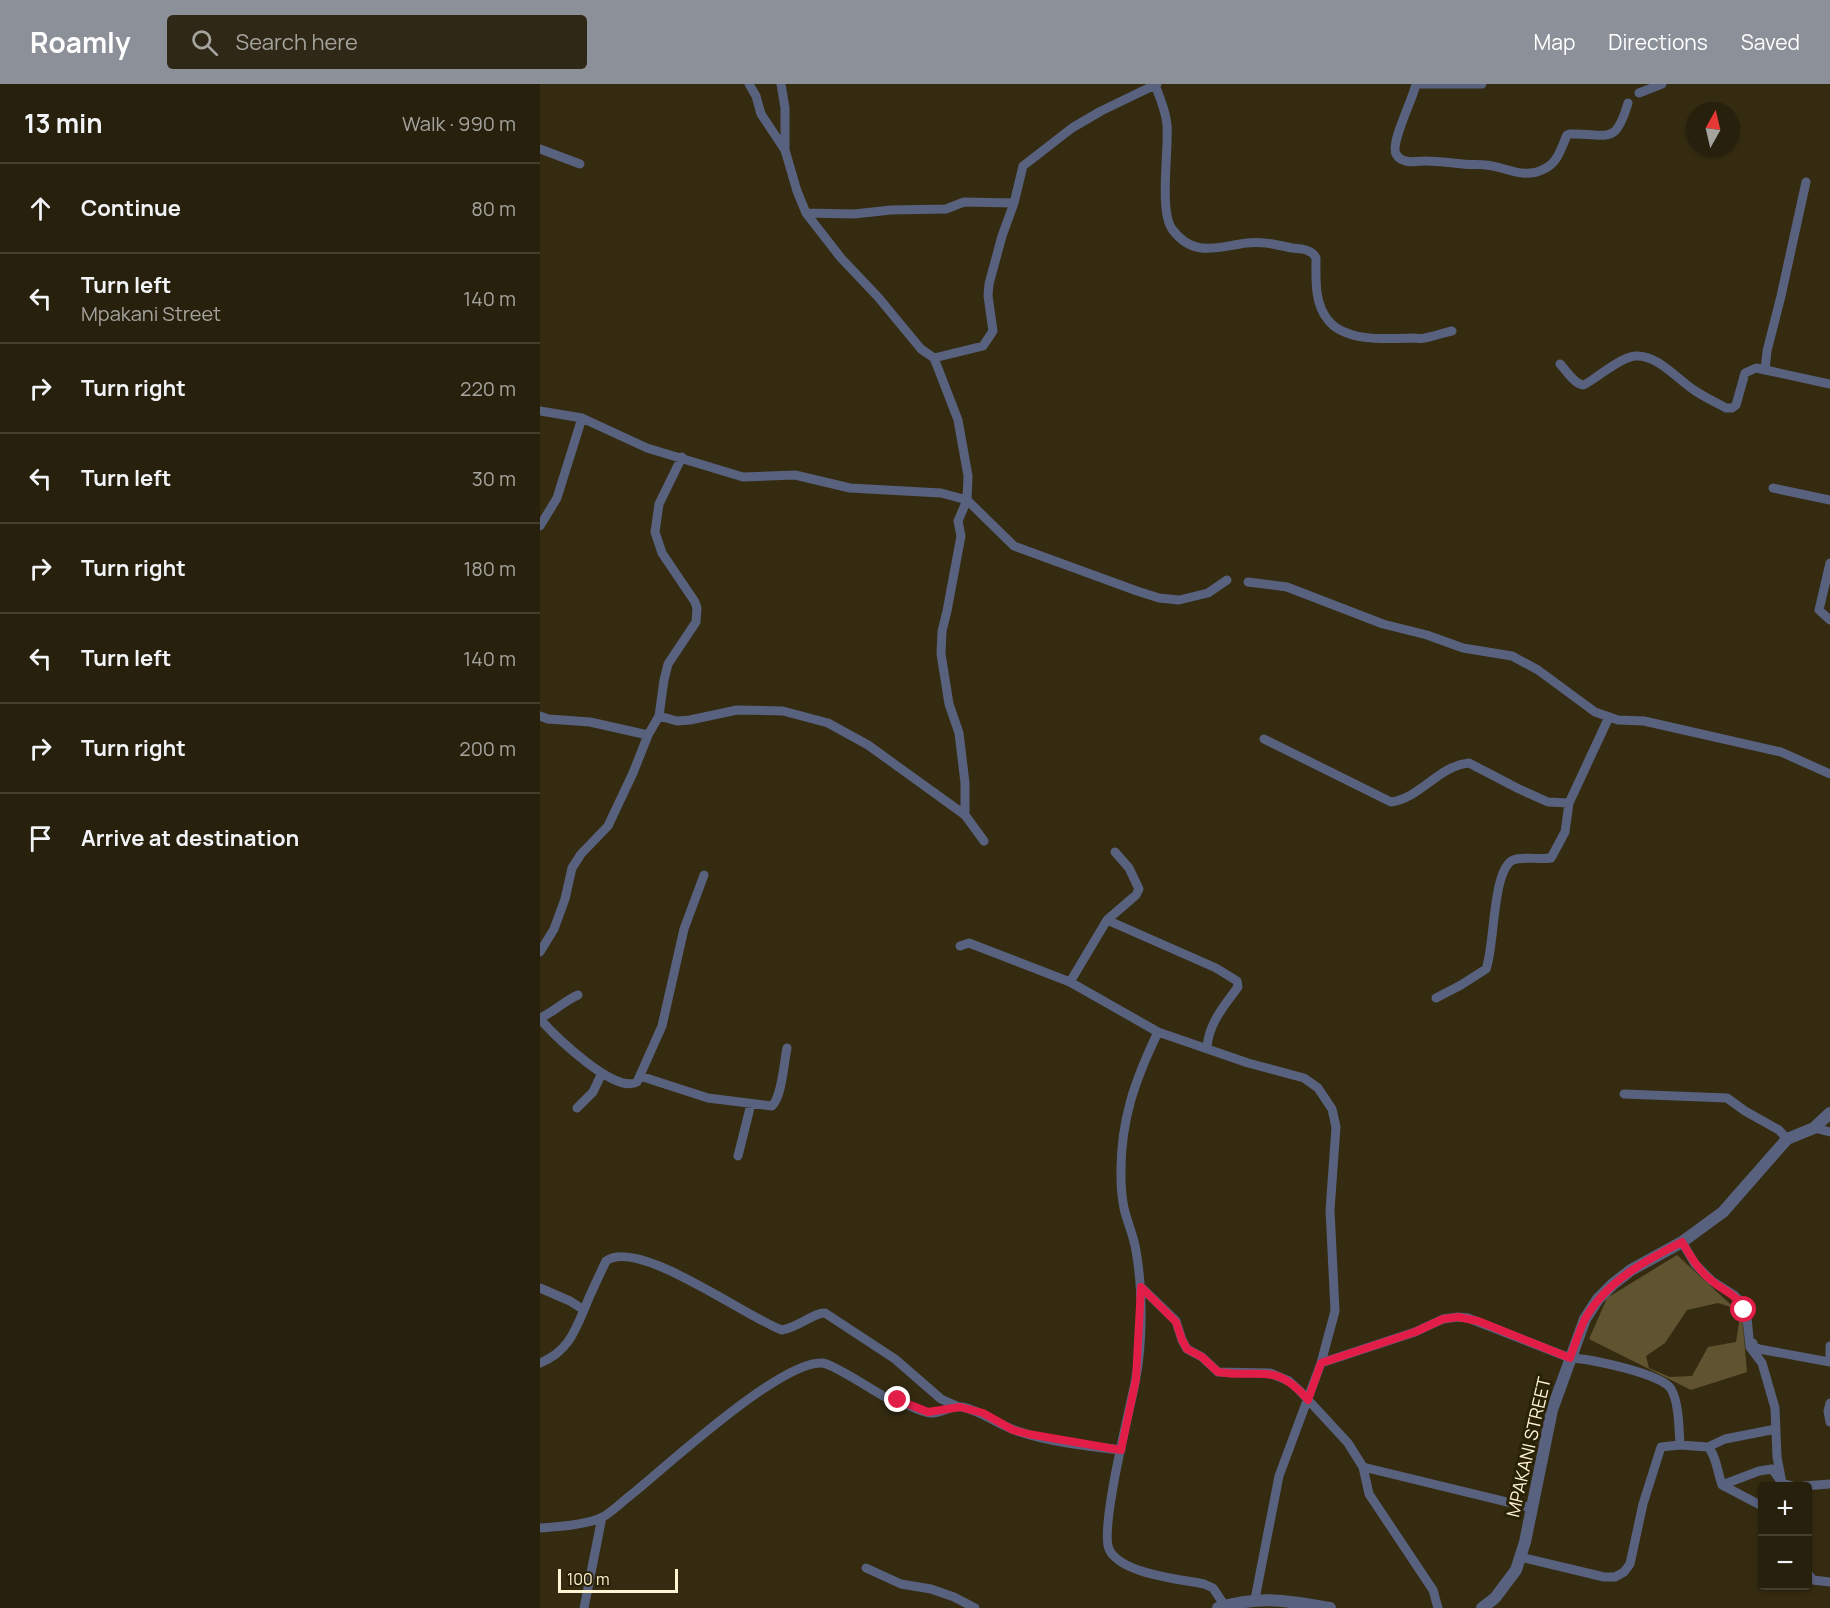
<!DOCTYPE html>
<html lang="en">
<head>
<meta charset="utf-8">
<style>
	body { margin:0; font-family:Manrope,sans-serif; background:#2f2816; color:#f1f3f6 }
	.controls { position:absolute; right:18px; bottom:18px; display:grid; overflow:hidden; border-radius:6px; box-shadow:0 2px 4px #0004 }
	.controls button { width:54px; height:54px; display:grid; place-items:center; padding:0; border:0; border-bottom:2px solid #433e2e; background:#27200d; color:#f1f3f6; font:30px sans-serif }
	.compass { position:absolute; left:1146px; top:18px; width:54px; height:54px; border-radius:50%; background:#27200d; box-shadow:0 2px 4px #0004; rotate:8deg }
	.scale { position:absolute; left:18px; bottom:15px; width:120px; box-sizing:border-box; padding-left:6px; border:3px solid #fff4d4; border-top:0; font-size:16px; line-height:21px; white-space:nowrap; color:#fff4d4; -webkit-text-stroke:4px #2a2207; paint-order:stroke }
	.stop { position:absolute; width:18px; height:18px; margin:-14px; border:4px solid #e11d48; border-radius:50%; background:#fff }
	.stop.end { background:#e11d48; border-color:#fff; box-shadow:0 2px 6px #0008 }
	.list { margin:0; padding:0; list-style:none }
	h2 { display:flex; justify-content:space-between; align-items:center; height:78px; margin:0; padding:0 24px; font-size:26px }
	h2 small { font-size:20px; font-weight:400; color:#a4a39d }
	.list li { display:grid; grid-template-columns:39px 1fr auto; gap:18px; align-items:center; box-sizing:border-box; height:90px; padding:0 24px; border-top:2px solid #433e2e }
	.list b { display:block; font-size:22px; white-space:nowrap }
	.list p { margin:0; font-size:20px; white-space:nowrap; color:#a4a39d }
	.list em { font-size:20px; font-style:normal; color:#a4a39d }
	.icon { flex:none; width:33px; height:33px; fill:none; stroke:currentColor; stroke-width:2; stroke-linecap:round; stroke-linejoin:round }
	.map { position:relative; flex:none; width:1290px; height:1524px; overflow:hidden }
	header { display:flex; align-items:center; gap:36px; box-sizing:border-box; height:84px; padding:0 30px; background:#8c9099; color:#fff }
	header strong { font-size:28px }
	nav { display:flex; gap:33px; margin-inline-start:auto; font-size:21px }
	.search { width:420px; height:54px; background:#2f2816; display:flex; align-items:center; gap:15px; box-sizing:border-box; padding:0 21px; border-radius:6px; color:#a4a39d; font-size:22px }
	main { display:flex }
	aside { flex:1; background:#27200d }
	.map>svg:first-child { display:block }
</style>
</head>
<body>
<header>
<strong>Roamly</strong>
<div class="search"><svg class="icon" aria-label="search" viewBox="0 0 24 24"><circle cx="10" cy="10" r="6"/><path d="M15 15l6 6"/></svg>Search here</div>
<nav><a>Map</a><a>Directions</a><a>Saved</a></nav>
</header>
<main>
<aside>
<h2>13 min<small>Walk · 990 m</small></h2>
<ul class="list">
<li><svg class="icon" aria-label="ahead" viewBox="0 0 24 24"><path d="M12 20V5M6 11l6-6 6 6"/></svg><div><b>Continue</b></div><em>80 m</em></li>
<li><svg class="icon" aria-label="left" viewBox="0 0 24 24"><path d="M17 20v-9H6M10 6l-5 5 5 5"/></svg><div><b>Turn left</b><p>Mpakani Street</p></div><em>140 m</em></li>
<li><svg class="icon" aria-label="right" viewBox="0 0 24 24"><path d="M7 20v-9h11M14 6l5 5-5 5"/></svg><div><b>Turn right</b></div><em>220 m</em></li>
<li><svg class="icon" aria-label="left" viewBox="0 0 24 24"><path d="M17 20v-9H6M10 6l-5 5 5 5"/></svg><div><b>Turn left</b></div><em>30 m</em></li>
<li><svg class="icon" aria-label="right" viewBox="0 0 24 24"><path d="M7 20v-9h11M14 6l5 5-5 5"/></svg><div><b>Turn right</b></div><em>180 m</em></li>
<li><svg class="icon" aria-label="left" viewBox="0 0 24 24"><path d="M17 20v-9H6M10 6l-5 5 5 5"/></svg><div><b>Turn left</b></div><em>140 m</em></li>
<li><svg class="icon" aria-label="right" viewBox="0 0 24 24"><path d="M7 20v-9h11M14 6l5 5-5 5"/></svg><div><b>Turn right</b></div><em>200 m</em></li>
<li><svg class="icon" aria-label="arrive" viewBox="0 0 24 24"><path d="M6 21V4h12l-3 4 3 4H6"/></svg><div><b>Arrive at destination</b></div></li>
</ul>
</aside>
<div class="map">
<svg width="1290" height="1524" viewBox="0 0 1290 1524">
	<rect width="100%" height="100%" fill="#342b11"/>
	<path fill="#5f5330" fill-rule="evenodd" d="M1137,1171L1202,1231L1207,1288L1151,1306L1049,1255L1067,1214ZM1178,1219L1191,1223L1200,1232L1196,1258L1168,1263L1152,1292L1130,1293L1109,1284L1106,1272L1125,1259L1147,1226Z"/>
	<g fill="none" stroke-linecap="round" stroke-linejoin="round">
		<path stroke="#58617e" stroke-width="9" d="M209,0L216,12L221,30L245,66
			M241,0L245,24V66L257,107L266,129L301,174L338,213L381,265L394,274L418,336L428,392L427,416L418,437L421,452L407,527L402,547L401,570L409,620L419,649L425,699V731
			M876,0C873,15 850,59 856,70C862,81 877,77 886,77C898,77 911,79 923,80C931,81 939,80 946,81C967,83 983,96 1004,85C1018,79 1021,64 1027,51L1030,50C1068,49 1075,63 1088,19
			M876,0H942
			M615,1C620,14 626,27 627,41C629,65 619,127 632,145C654,175 679,162 707,159C723,157 737,161 752,164C761,165 772,165 776,174C776,195 774,219 788,236C805,258 847,255 871,254C876,254 881,255 885,254C894,252 903,249 912,247
			M1099,9L1122,0
			M0,65L40,80
			M266,129L314,130L351,126L406,125L424,118L474,119
			M394,274L443,262L453,247L448,212L449,200L462,152L474,119L483,82L532,44L561,27L617,0
			M1020,280C1026,286 1034,300 1043,301C1048,301 1079,273 1095,272C1117,270 1137,295 1154,306C1164,313 1175,318 1186,324H1192L1196,321L1205,289L1216,284L1290,300
			M1225,286L1227,267L1241,212L1266,98
			M0,327L42,334L107,364L203,393L255,391L310,404L401,409L427,416L474,462L597,507L619,514L639,516L668,509L687,496
			M1233,404L1290,416
			M0,442L17,414L42,334
			M1290,479L1279,526L1290,536
			M708,498L747,503L843,540L887,551L923,564L972,572L998,586L1055,628L1078,636L1104,637L1241,668L1290,690
			M0,632L8,635L50,638L108,651
			M119,632L137,637L150,636L197,626L243,627L288,639L328,661L425,731L444,757
			M724,655L851,718C881,714 898,682 929,679L979,705L1008,718L1029,719L1069,633
			M567,836L676,884L697,897L698,903C684,922 669,939 667,963
			M420,862L429,859L530,898L618,948L708,979L764,994L778,1004L792,1025L796,1043L790,1126L795,1227L781,1279L739,1392L715,1515
			M0,868L14,845L25,815L32,784L41,770L68,742L93,689L108,651L119,632L124,596L128,580L156,538L157,524L155,518L122,469L115,448L119,420L142,373
			M530,898L567,836L596,811L599,805L589,784L575,768
			M896,914L921,901L946,885C955,862 952,786 973,776C984,772 1000,776 1011,774L1025,748L1029,719
			M0,934C14,928 24,917 38,911
			M0,935C14,951 75,1011 97,998L122,942L144,845L164,791
			M618,948C595,996 580,1037 581,1092C581,1102 582,1114 584,1124C587,1138 594,1152 596,1167C603,1206 603,1260 595,1299C589,1329 560,1443 569,1465C580,1490 640,1495 664,1500L673,1504L685,1522
			M100,992L168,1014L232,1022C242,1013 244,978 247,964
			M1084,1010L1187,1014L1205,1027L1239,1046L1247,1055
			M37,1024L53,1008L62,989
			M1274,1044L1290,1048
			M198,1072L211,1020
			M1142,1158L1155,1180L1172,1197L1194,1211L1201,1218L1207,1234L1210,1263L1222,1279L1235,1324L1237,1373L1242,1399L1252,1402
			M601,1203L636,1237L642,1256L647,1265L662,1273L678,1288L730,1289L749,1297L759,1306L808,1359L823,1383L829,1410L893,1506L898,1524
			M0,1204L30,1217L44,1226
			M1213,1259L1214,1263L1219,1265L1290,1278
			M1290,1262V1276
			M0,1279C28,1268 35,1247 46,1221C52,1206 59,1192 66,1177C98,1153 207,1234 242,1246C257,1244 275,1228 285,1229L355,1275L401,1315L417,1322
			M781,1279L875,1248L903,1235L918,1233L928,1234L1030,1274C1048,1274 1123,1290 1131,1305C1139,1318 1139,1346 1140,1361
			M1290,1319L1288,1327L1290,1338
			M1168,1363L1185,1355L1236,1345
			M823,1383L992,1424
			M1182,1401L1222,1422
			M1264,1402L1290,1400
			M0,1444C16,1443 49,1440 63,1433C73,1427 83,1417 92,1410C127,1382 242,1275 283,1279C295,1281 332,1306 347,1314C362,1316 375,1327 390,1329C401,1330 410,1321 422,1323C442,1327 457,1340 477,1347C510,1358 546,1362 581,1366
			M980,1473L1064,1493H1075L1084,1488L1090,1480L1103,1420L1121,1363L1140,1361L1168,1363C1176,1371 1178,1390 1182,1401L1219,1387L1232,1385L1242,1399
			M326,1484L361,1500L391,1505L414,1513L435,1524
			M1268,1490L1273,1496L1290,1498
			M44,1524L62,1433"/>
		<path stroke="#58617e" stroke-width="12" d="M678,1524C721,1511 747,1517 790,1524
			M942,1524L955,1514L976,1486L985,1458L1012,1326L1045,1235L1058,1215L1073,1200L1091,1186L1142,1158L1183,1128L1247,1055L1274,1044L1290,1029"/>
	</g>
	<g fill="none" stroke-linecap="round" stroke-linejoin="round">
		<path stroke="#e11d48" stroke-width="8" d="M358,1316L388,1328L420,1323L443,1329L473,1346L488,1350L581,1366L596,1295L601,1203L636,1238L642,1256L647,1265L662,1273L678,1288C721,1295 735,1277 768,1316L781,1279L875,1248L903,1235L918,1233L938,1237L1030,1274C1035,1261 1039,1247 1045,1235C1066,1197 1105,1177 1142,1158C1151,1173 1159,1187 1172,1197C1184,1207 1198,1211 1204,1226"/>
	</g>
	<g text-anchor="middle" dominant-baseline="central" stroke-width="6" stroke-linejoin="round" paint-order="stroke">
		<g font-size="18" fill="#fff4d4" stroke="#2a2207">
			<text transform="translate(988 1363) rotate(-77)">MPAKANI STREET</text>
		</g>
	</g>
</svg>
<div class="controls">
<button>+</button>
<button>−</button>
</div>
<svg class="compass" viewBox="-18 -18 36 36"><path d="M0-13l5 13h-10z" fill="#e53935"/><path d="M0 13l5-13h-10z" fill="#a4a39d"/></svg>
<div class="scale">100 m</div>
<div class="stop" style="left:1204px;top:1226px"></div>
<div class="stop end" style="left:358px;top:1316px"></div>
</div>
</main>
</body>
</html>
